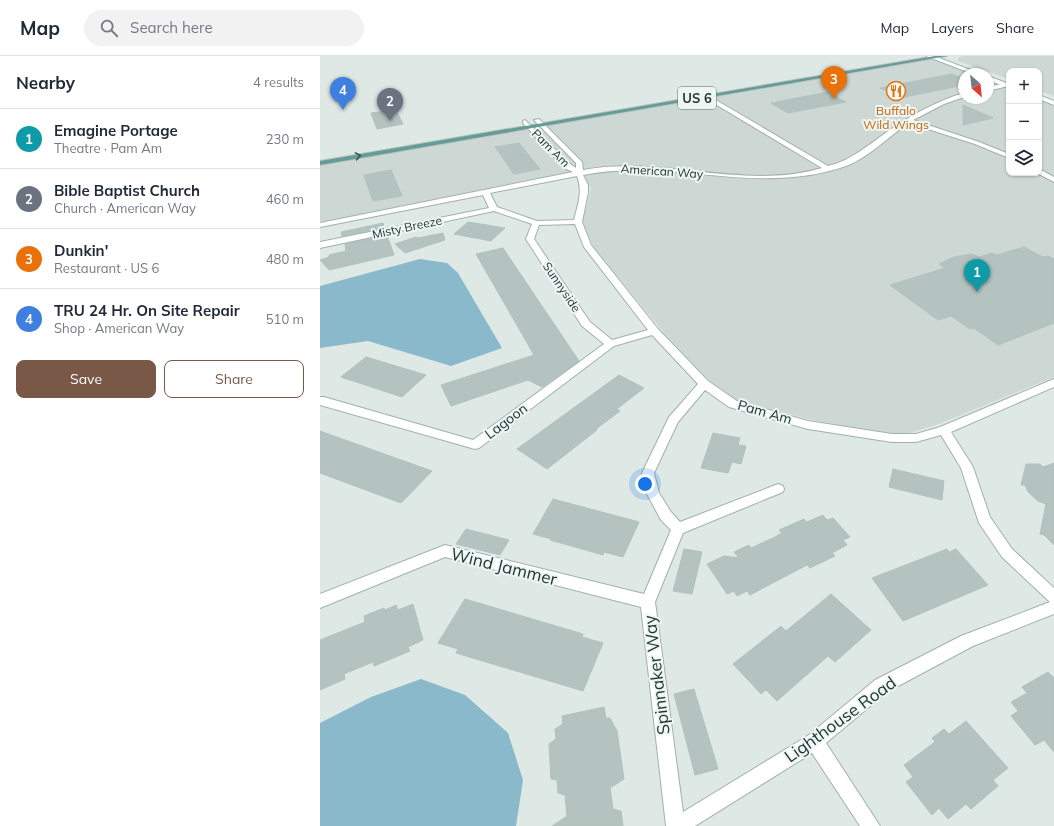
<!DOCTYPE html>
<html lang="en">
<head>
<meta charset="utf-8">
<style>
	body { margin:0; font-family:Mulish,sans-serif; background:#f2f2f3; color:#1f2937 }
	.controls { position:absolute; right:12px; top:12px; display:grid; overflow:hidden; border-radius:8px; box-shadow:0 1px 3px #0004 }
	.controls button { width:36px; height:36px; display:grid; place-items:center; padding:0; border:0; border-bottom:1px solid #e0e1e3; background:#fff; color:#1f2937; font:20px sans-serif }
	.compass { position:absolute; left:638px; top:12px; width:36px; height:36px; border-radius:50%; background:#fff; box-shadow:0 1px 3px #0004; rotate:153deg }
	.you { position:absolute; left:325px; top:428px; width:14px; height:14px; margin:-10px; border:3px solid #fff; border-radius:50%; background:#1a73e8; box-shadow:0 0 0 6px #1a73e833 }
	.badge { display:grid; place-items:center; width:26px; height:26px; border-radius:50%; background:#7a5848; color:#fff; font-size:13px; font-weight:700 }
	.pin { position:absolute; translate:-50% -33px; filter:drop-shadow(0 1px 2px #0008) }
	.pin::after { content:''; position:absolute; top:21px; width:14px; height:12px; background:inherit; clip-path:polygon(0 0,100% 0,50% 100%) }
	.list { margin:0; padding:0; list-style:none }
	h2 { display:flex; justify-content:space-between; align-items:center; height:52px; margin:0; padding:0 16px; font-size:17px }
	h2 small { font-size:13px; font-weight:400; color:#747a83 }
	.list li { display:grid; grid-template-columns:26px 1fr auto; gap:12px; align-items:center; box-sizing:border-box; height:60px; padding:0 16px; border-top:1px solid #e0e1e3 }
	.list b { display:block; font-size:15px; white-space:nowrap }
	.list p { margin:0; font-size:13px; white-space:nowrap; color:#747a83 }
	.list em { font-size:13px; font-style:normal; color:#747a83 }
	.actions { display:flex; gap:8px; padding:12px 16px }
	.actions a { flex:1; padding:9px 0; border:1px solid #7a5848; border-radius:8px; text-align:center; font-size:14px; color:#7a5848 }
	.actions .main { background:#7a5848; color:#fff }
	.icon { flex:none; width:22px; height:22px; fill:none; stroke:currentColor; stroke-width:2; stroke-linecap:round; stroke-linejoin:round }
	.map { position:relative; flex:none; width:734px; height:770px; overflow:hidden }
	header { display:flex; align-items:center; gap:24px; box-sizing:border-box; height:56px; padding:0 20px; background:#fff; border-bottom:1px solid #e0e1e3 }
	header strong { font-size:19px }
	nav { display:flex; gap:22px; margin-inline-start:auto; font-size:14px }
	.search { width:280px; height:36px; background:#f2f2f3; display:flex; align-items:center; gap:10px; box-sizing:border-box; padding:0 14px; border-radius:22px; color:#747a83; font-size:15px }
	main { display:flex }
	aside { flex:1; background:#fff }
	.map>svg:first-child { display:block }
</style>
</head>
<body>
<header>
<strong>Map</strong>
<div class="search"><svg class="icon" aria-label="search" viewBox="0 0 24 24"><circle cx="10" cy="10" r="6"/><path d="M15 15l6 6"/></svg>Search here</div>
<nav><a>Map</a><a>Layers</a><a>Share</a></nav>
</header>
<main>
<aside>
<h2>Nearby<small>4 results</small></h2>
<ul class="list">
<li><span class="badge" style="background:#0f9aa8">1</span><div><b>Emagine Portage</b><p>Theatre · Pam Am</p></div><em>230 m</em></li>
<li><span class="badge" style="background:#6b7280">2</span><div><b>Bible Baptist Church</b><p>Church · American Way</p></div><em>460 m</em></li>
<li><span class="badge" style="background:#e8710a">3</span><div><b>Dunkin'</b><p>Restaurant · US 6</p></div><em>480 m</em></li>
<li><span class="badge" style="background:#3f7fe0">4</span><div><b>TRU 24 Hr. On Site Repair</b><p>Shop · American Way</p></div><em>510 m</em></li>
</ul>
<div class="actions"><a class="main">Save</a><a>Share</a></div>
</aside>
<div class="map">
<svg width="734" height="770" viewBox="0 0 734 770">
	<rect width="100%" height="100%" fill="#dee9e5"/>
	<path fill="#cdd8d5" d="M643,0H734V40L719,35V15H689V23L638,5L639,1Z
		M614,3L654,18H644V42H668V24L689,32V117H719V43L734,49V321L619,368L590,377L572,378L492,364L417,344L390,325L344,277L273,190L262,166L271,132L263,118L0,171V109Z"/>
	<path fill="#89b9cb" d="M100,203L127,207L138,217L182,292L131,310L48,285L0,292V230Z
		M101,623L145,639L188,677L203,724L196,770H0V667L51,641Z"/>
	<path fill="#b4c3bf" stroke="#b1c2bd" d="M632,18L644,23V29L580,42L560,32Z
		M508,36L526,46L468,57L451,47Z
		M643,49L673,62L643,69Z
		M76,54L83,68L57,73L51,57Z
		M199,87L220,113L194,118L175,91Z
		M71,114L82,140L53,145L44,119Z
		M148,166L185,172L171,185L134,178Z
		M63,167L64,172L22,180L21,176Z
		M123,177L125,184L85,197L75,188L96,181L98,182Z
		M67,179L74,199L9,214L0,204L9,201V199L26,195L25,188Z
		M704,191L723,201L728,200L734,203V267L678,289L654,272L650,273L631,260L618,264L570,229L625,212L619,208L634,201L652,198L659,201L672,197L677,199Z
		M183,192L259,305L222,331L208,324L131,350L121,329L214,299L156,198Z
		M46,301L106,319L82,341L21,321Z
		M299,319L324,332L297,353L300,355L276,373L277,374L227,413L197,393Z
		M0,375L112,415L81,447L0,417Z
		M393,377L420,382L418,389L426,390L421,408L412,406L408,417L381,412Z
		M734,407V489L724,479L720,478L726,448L718,445L708,436L705,429H701L706,408H720L723,411Z
		M573,413L624,425L622,444L569,431Z
		M233,443L319,466L303,501L284,496L283,499L230,484L231,483L213,478Z
		M503,459L507,464L513,462L530,481L523,484L527,489L512,497L515,500L490,512L487,509L430,539L427,535L417,540L414,535L407,538L387,508L404,500L419,502L414,496L429,489L431,492L453,482L462,477L459,474L484,463L487,466Z
		M146,473L189,484L180,499L136,488Z
		M364,493L382,496L372,538L353,535Z
		M627,493L629,496L636,493L668,529L583,565L552,522Z
		M511,538L551,574L515,606L508,600L457,645L446,634L441,638L413,608L461,570L466,575Z
		M145,543L263,578L262,581L283,587L263,635L136,597L138,593L118,587Z
		M93,548L103,584L88,591L90,595L54,610L53,606L24,618L25,623L0,634V584L45,566L44,560L64,552L65,554L76,549L78,554Z
		M728,616L734,622V696L724,684L715,689L691,660L698,655L691,646L707,637L702,631Z
		M374,633L398,713L375,719L354,638Z
		M284,651L286,662H290L297,675L304,723L290,732L293,753L301,755L303,770H232L247,760L245,739L238,737L237,724L231,723L229,688L236,683L235,673L243,668L242,660Z
		M646,665L688,712L673,724L678,730L651,753L646,748L628,763L619,752L612,759L586,726L593,721L584,709L615,686L612,682L624,673L629,678Z"/>
	<g fill="none" stroke-linecap="round" stroke-linejoin="round">
		<g stroke="#a2b0ac" stroke-width="2">
			<path id="street" d="M686,27L688,30L668,35V31Z
				M644,37V41L624,48L593,64L659,86L689,98V102L655,88L589,67C569,80 548,102 526,110C438,141 351,101 263,119L268,129V136L262,166L271,189L338,273L388,325L417,345L488,365L572,378H596L620,371L734,323V331L631,376L653,411L670,461L692,493L734,532V558L653,590L567,636L506,687L560,770H540L492,697L375,770H346L321,551L125,501L0,552V538L125,489L324,538L351,474L341,464L327,438L322,417L349,361L378,328L332,279L294,290L159,392L155,393L0,349V341H4L153,384L284,288L262,270L206,183L212,168L174,155L0,192V186L169,152L163,139L0,171V167L253,116L244,112L203,67V65L205,64L250,108L256,112V107L214,64L219,63L262,106L263,114C341,99 425,135 502,112L385,42V40H389L508,110C532,104 547,90 567,76C590,60 616,45 644,37ZM257,120C263,135 258,148 254,164L217,165L177,151L170,137ZM255,168L264,191L328,274L292,284L270,266L214,183L219,169ZM385,334L409,351L488,373L572,386H596L621,379L641,412L659,467L682,501L730,546L641,580L555,624L489,679L363,756L335,546L363,477L463,436L464,433L463,430L458,428L453,430L360,466L351,456L339,437L334,417L358,366Z
				M719,113L734,121V126L717,117H719Z"/>
		</g>
		<g stroke="#9eb4af" stroke-width="2">
			<path id="secondary" d="M606,0H614L661,18H653Z
				M668,20L689,28V32L668,24Z
				M719,39L734,45V49L719,43Z"/>
		</g>
		<g stroke="#bcc3c2" stroke-width="2">
			<path id="primary" d="M615,0H627L0,109V105Z"/>
		</g>
		<use href="#street" fill="#fff" fill-rule="evenodd"/>
		<use href="#secondary" fill="#fff" fill-rule="evenodd"/>
		<use href="#primary" fill="#659c95" fill-rule="evenodd"/>
	</g>
	<defs><path id="oneway-chevron" d="M-2-3.5L2.5 0L-2 3.5" fill="none" stroke-width="1.6" stroke-linecap="round" stroke-linejoin="round"/></defs>
	<use stroke="#355551" href="#oneway-chevron" transform="translate(38 100) rotate(-10)"/>
	<defs>
		<g id="restaurant-ring" transform="scale(1)"><circle r="9.5" fill="#eef6f3" stroke="#e8710a" stroke-width="1.5"/><path d="M-5-6h1v4h1v-4h1v4h1v-4h1v5L-1.5 .5V6h-2V.5L-5-1ZM5-6V6H3V1.5H1.5Q1.5-4 5-6Z" fill="#e8710a"/></g>
	</defs>
	<g fill-rule="evenodd">
		<use href="#restaurant-ring" x="576" y="35"/>
	</g>
	<g text-anchor="middle" dominant-baseline="central" stroke-width="4" stroke-linejoin="round" paint-order="stroke">
		<g font-size="12" fill="#c56008" stroke="#eef6f3">
			<text x="576" y="54">Buffalo<tspan x="576" dy="14">Wild Wings</tspan></text>
		</g>
		<g font-size="12" fill="#213734" stroke="#eef6f3">
			<text transform="translate(231 92) rotate(45)">Pam Am</text>
			<text transform="translate(342 115) rotate(4)">American Way</text>
			<text transform="translate(87 171) rotate(-12)">Misty Breeze</text>
			<text transform="translate(242 231) rotate(56)">Sunnyside</text>
		</g>
		<rect fill="#eef6f3" stroke="#5e706d" stroke-width="1" x="358" y="31" width="38" height="22" rx="3"/>
		<g font-size="13" font-weight="bold" fill="#213734">
			<text x="377" y="42">US 6</text>
		</g>
		<g font-size="14" fill="#213734" stroke="#eef6f3">
			<text transform="translate(445 356) rotate(16)">Pam Am</text>
			<text transform="translate(186 365) rotate(-37)">Lagoon</text>
		</g>
		<g font-size="17" fill="#213734" stroke="#eef6f3">
			<text transform="translate(184 510) rotate(14)">Wind Jammer</text>
			<text transform="translate(336 619) rotate(-97)">Spinnaker Way</text>
			<text transform="translate(520 663) rotate(-36)">Lighthouse Road</text>
		</g>
	</g>
</svg>
<div class="controls">
<button>+</button>
<button>−</button>
<button><svg class="icon" aria-label="layers" viewBox="0 0 24 24"><path d="M12 4l9 5-9 5-9-5zM3 14l9 5 9-5"/></svg></button>
</div>
<svg class="compass" viewBox="-18 -18 36 36"><path d="M0-13l5 13h-10z" fill="#e53935"/><path d="M0 13l5-13h-10z" fill="#747a83"/></svg>
<div class="you"></div>
<div class="pin badge" style="left:657px;top:236px;background:#0f9aa8">1</div>
<div class="pin badge" style="left:70px;top:65px;background:#6b7280">2</div>
<div class="pin badge" style="left:514px;top:43px;background:#e8710a">3</div>
<div class="pin badge" style="left:23px;top:54px;background:#3f7fe0">4</div>
</div>
</main>
</body>
</html>
